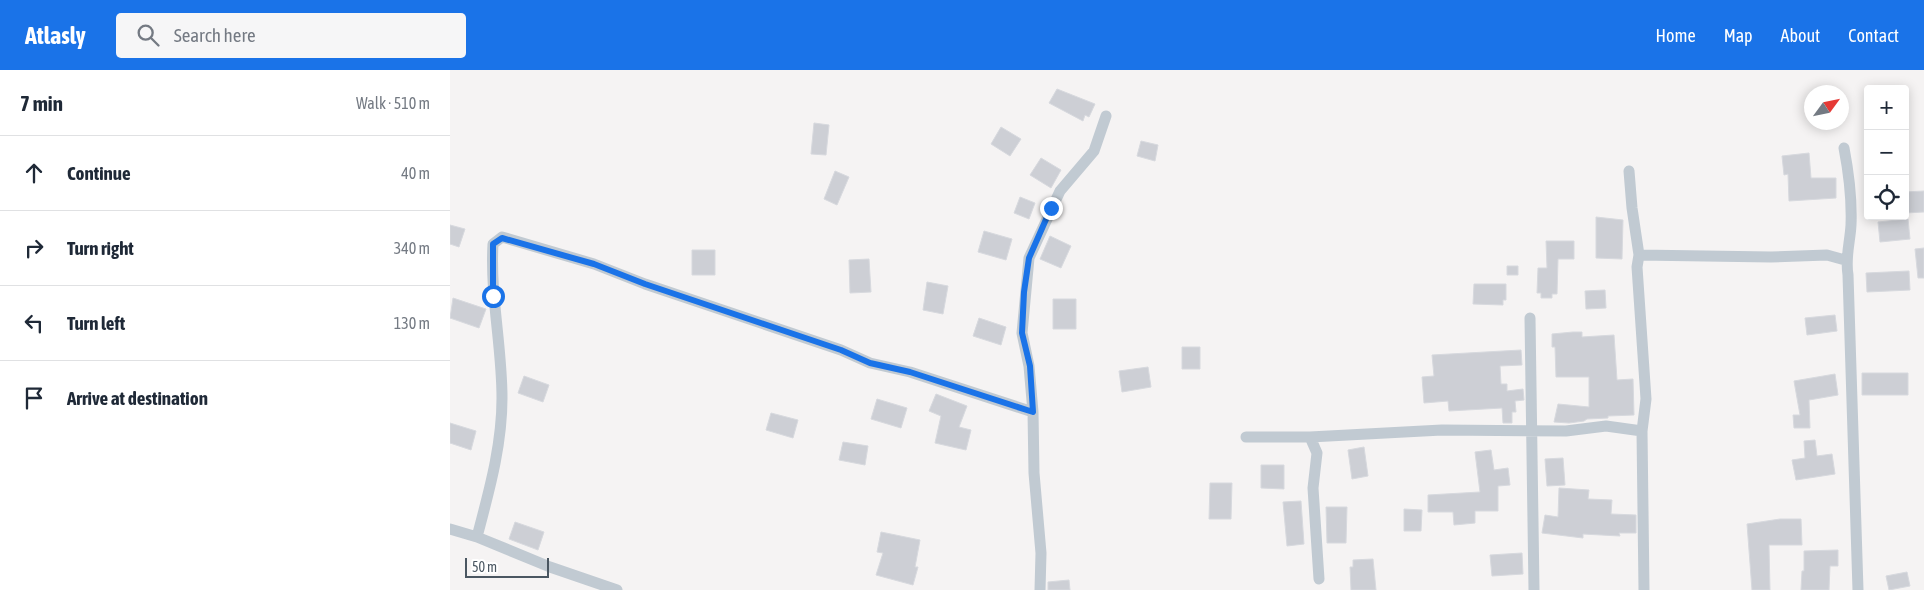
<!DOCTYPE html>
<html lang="en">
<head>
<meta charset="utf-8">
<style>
	body { margin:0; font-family:"Asap Condensed",sans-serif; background:#f6f6f7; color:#1f2937 }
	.controls { position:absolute; right:15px; top:15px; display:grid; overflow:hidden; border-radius:5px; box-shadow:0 2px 12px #0003 }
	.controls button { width:45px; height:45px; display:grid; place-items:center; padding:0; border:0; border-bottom:1px solid #e0e1e3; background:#fff; color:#1f2937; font:25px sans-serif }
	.compass { position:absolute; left:1354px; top:15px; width:45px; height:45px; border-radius:50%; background:#fff; box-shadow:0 2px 12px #0003; rotate:57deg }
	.scale { position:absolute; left:15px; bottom:12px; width:84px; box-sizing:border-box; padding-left:5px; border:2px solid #4a5661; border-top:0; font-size:14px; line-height:18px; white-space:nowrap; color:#4a5661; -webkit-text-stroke:4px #fff; paint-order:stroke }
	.stop { position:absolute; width:15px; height:15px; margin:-11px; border:4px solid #1a73e8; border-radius:50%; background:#fff }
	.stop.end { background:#1a73e8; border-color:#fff; box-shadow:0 1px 5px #0008 }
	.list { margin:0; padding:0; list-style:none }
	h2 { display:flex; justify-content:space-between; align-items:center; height:65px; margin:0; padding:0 20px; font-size:21px }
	h2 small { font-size:16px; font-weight:400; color:#747a83 }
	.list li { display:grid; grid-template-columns:32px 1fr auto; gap:15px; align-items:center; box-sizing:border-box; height:75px; padding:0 20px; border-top:1px solid #e0e1e3 }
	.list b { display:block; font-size:19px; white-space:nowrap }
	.list em { font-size:16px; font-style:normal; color:#747a83 }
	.icon { flex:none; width:28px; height:28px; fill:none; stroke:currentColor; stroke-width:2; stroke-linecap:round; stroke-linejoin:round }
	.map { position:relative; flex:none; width:1474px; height:520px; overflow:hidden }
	header { display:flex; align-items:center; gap:30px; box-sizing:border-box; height:70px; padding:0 25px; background:#1a73e8; color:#fff }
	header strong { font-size:24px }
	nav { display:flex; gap:28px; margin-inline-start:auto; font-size:18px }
	.search { width:350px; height:45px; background:#f6f6f7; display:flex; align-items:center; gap:12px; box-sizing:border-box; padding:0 18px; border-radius:5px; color:#747a83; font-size:19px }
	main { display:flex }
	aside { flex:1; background:#fff }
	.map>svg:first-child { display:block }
</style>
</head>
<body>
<header>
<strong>Atlasly</strong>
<div class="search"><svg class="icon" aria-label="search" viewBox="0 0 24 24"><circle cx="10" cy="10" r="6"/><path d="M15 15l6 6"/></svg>Search here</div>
<nav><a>Home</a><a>Map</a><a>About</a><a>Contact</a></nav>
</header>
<main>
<aside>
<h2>7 min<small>Walk · 510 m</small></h2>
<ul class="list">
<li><svg class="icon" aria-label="ahead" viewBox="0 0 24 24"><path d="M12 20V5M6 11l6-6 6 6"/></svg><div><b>Continue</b></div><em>40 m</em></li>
<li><svg class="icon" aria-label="right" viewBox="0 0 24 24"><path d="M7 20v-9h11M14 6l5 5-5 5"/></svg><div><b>Turn right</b></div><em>340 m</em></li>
<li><svg class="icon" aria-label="left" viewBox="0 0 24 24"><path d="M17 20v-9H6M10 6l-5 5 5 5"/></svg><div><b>Turn left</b></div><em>130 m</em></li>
<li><svg class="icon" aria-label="arrive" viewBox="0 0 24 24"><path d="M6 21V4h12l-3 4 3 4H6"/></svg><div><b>Arrive at destination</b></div></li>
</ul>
</aside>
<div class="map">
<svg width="1474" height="520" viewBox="0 0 1474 520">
	<rect width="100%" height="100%" fill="#f5f3f3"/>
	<path fill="#cdcfd5" stroke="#d7d9de" d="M607,19L645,34L639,47L635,45L633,51L599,33Z
		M364,53L379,55L376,85L361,84Z
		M551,57L571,69L560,86L541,74Z
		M691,71L708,75L705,91L687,86Z
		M1359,83L1361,108H1386V128L1339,131L1338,104L1334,105L1332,86Z
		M591,88L611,100L601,118L580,105Z
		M385,101L399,107L387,135L374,129Z
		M1474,121V142L1455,143V122Z
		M570,127L585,133L579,149L564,143Z
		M1146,147L1173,150L1172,189L1146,188Z
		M1458,149L1460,169L1430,172L1428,152Z
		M0,155L15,159L9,177L0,174Z
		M534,161L562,169L556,190L528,182Z
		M600,166L621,176L611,198L590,189Z
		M1096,171H1124V189H1108L1107,224H1102V228H1091V223H1087L1088,198H1097Z
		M1474,178V208H1468L1465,179Z
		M242,180H265V205H242Z
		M419,189L421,222L400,223L399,190Z
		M1057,196H1068V205H1057Z
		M1459,201L1460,220L1417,222L1416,203Z
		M477,212L498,216L493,244L473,240Z
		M1024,214H1056V230H1053V235L1023,234Z
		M1155,220L1156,238L1136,239L1135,221Z
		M3,228L36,239L29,258L0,248Z
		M603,229H626V259H603Z
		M1385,245L1387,261L1357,265L1355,248Z
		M529,248L556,257L551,275L523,266Z
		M1123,262H1132V267L1164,265L1167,310L1183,309L1184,345L1158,346V348L1137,349L1134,351L1119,353L1104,352L1108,334L1139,337V307H1106L1105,277H1102V264Z
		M732,277H750V299H732Z
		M1071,280L1072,295L1050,296L1051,314H1057V321L1073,319L1074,330L1065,331L1066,342H1062V353H1053L1052,338L999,341L998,331L974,333L972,307L984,306L982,285Z
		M698,297L701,317L672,322L669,301Z
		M1412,303H1458V325H1412Z
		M1385,304L1388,325L1359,330L1360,358H1344L1343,345H1350L1344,311Z
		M74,306L99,315L93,332L68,323Z
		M486,324L517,336L509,357L521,360L516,380L485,373L491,346L479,341Z
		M427,329L457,338L451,358L421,349Z
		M321,343L348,350L343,368L316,360Z
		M0,353L26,361L21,380L0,373Z
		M1365,370L1367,386L1382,384L1385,404L1346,410L1342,390L1355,388L1354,371Z
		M393,372L418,376L415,395L389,390Z
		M914,377L918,406L902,409L898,380Z
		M1041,380L1044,400L1058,398L1060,415L1048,416V441H1025V453L1004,455L1003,442H978V425L1030,422L1025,382Z
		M1113,388L1115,415L1097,416L1095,389Z
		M811,395H834V419L811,418Z
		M760,413H782L781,449H759Z
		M1109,418L1139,420L1138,429L1162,430L1161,444L1186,445V463H1169L1170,466L1133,464V468L1092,463L1095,445L1108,447Z
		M851,431L854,474L837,476L833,432Z
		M876,437H897L896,473H877Z
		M954,439L972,440L971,461H954Z
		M1330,449H1351L1352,475H1319L1320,520H1302L1297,454Z
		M65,452L94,462L88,480L59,469Z
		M431,462L470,470L465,497H468L463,515L426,505L433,483L427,482Z
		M1388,480V496H1380L1379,520H1351L1352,501H1354V481Z
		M1072,483L1073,504L1042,506L1040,485Z
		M923,489L926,520H901L900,497H903V490Z
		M1457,502L1460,516L1439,520L1436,506Z
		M619,510L620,520H598V512Z"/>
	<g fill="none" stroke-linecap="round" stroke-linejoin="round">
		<path stroke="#c1cad2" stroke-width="11" d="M1394,78C1399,104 1402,129 1401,155C1400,173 1395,187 1398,205L1408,520
			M1179,101L1182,138L1189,185L1187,197L1196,329L1192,361L1194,520
			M1189,185L1321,187L1377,185L1395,190
			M1080,248L1084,520
			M796,367H860L992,360L1116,361L1156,356L1192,361
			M860,367L867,383L863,418L869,509
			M0,459L27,467L100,497L167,520
			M27,467C39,421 52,376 52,328C52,276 40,226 43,174L52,167L144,194L195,214L391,280L420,293L460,302L583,342
			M590,520L591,483L584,403L583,342L579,296L572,263L579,188L610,121L644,81L656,46"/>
	</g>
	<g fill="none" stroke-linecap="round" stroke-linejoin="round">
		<path stroke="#1a73e8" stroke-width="6" d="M43,226V174L52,168L144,194L195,214L391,280L420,293L460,302L583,342L580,296L572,263L574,222L579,188L601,138"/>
	</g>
</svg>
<div class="controls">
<button>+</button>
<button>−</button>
<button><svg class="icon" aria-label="locate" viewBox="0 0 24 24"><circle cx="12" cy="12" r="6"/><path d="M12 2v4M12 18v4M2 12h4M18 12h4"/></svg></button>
</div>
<svg class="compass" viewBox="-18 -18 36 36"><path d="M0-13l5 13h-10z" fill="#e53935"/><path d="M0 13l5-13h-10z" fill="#747a83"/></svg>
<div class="scale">50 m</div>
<div class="stop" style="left:43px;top:226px"></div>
<div class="stop end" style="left:601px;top:138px"></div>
</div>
</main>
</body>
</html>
